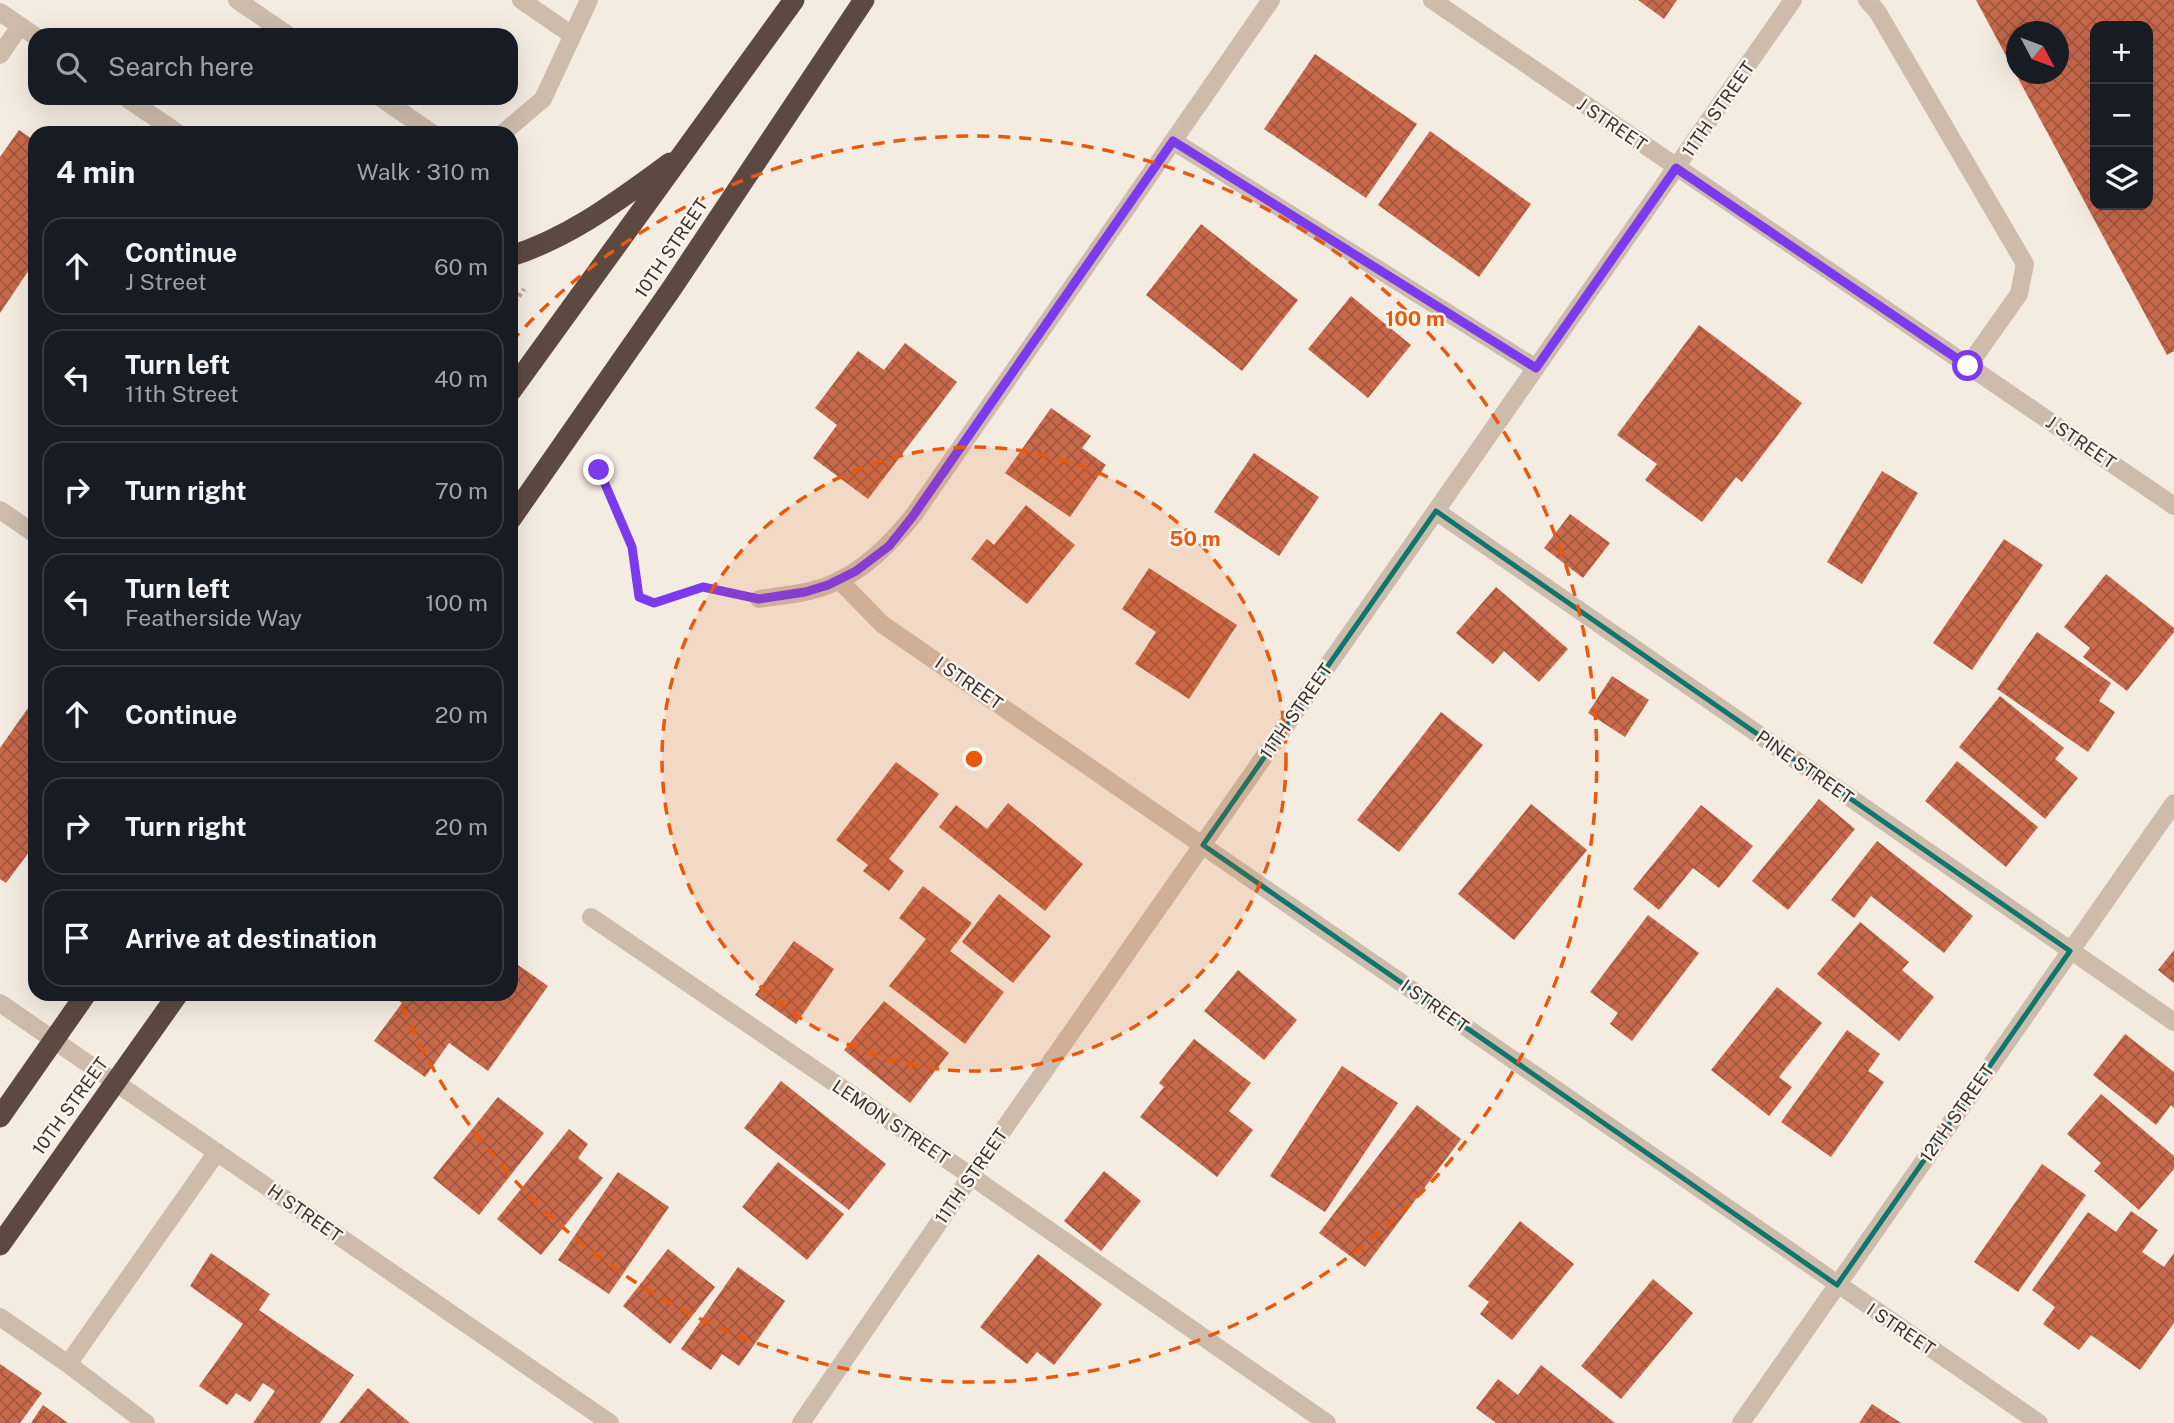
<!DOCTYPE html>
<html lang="en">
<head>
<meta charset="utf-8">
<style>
	body { margin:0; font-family:"Public Sans",sans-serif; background:#242831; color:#f1f3f6 }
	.controls { position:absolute; right:21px; top:21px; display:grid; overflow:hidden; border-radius:14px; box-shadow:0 7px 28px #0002 }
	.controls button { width:63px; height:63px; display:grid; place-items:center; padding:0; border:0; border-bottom:2px solid #363941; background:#171b24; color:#f1f3f6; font:35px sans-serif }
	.compass { position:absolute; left:2006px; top:21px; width:63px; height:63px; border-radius:50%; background:#171b24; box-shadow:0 7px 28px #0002; rotate:131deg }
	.stop { position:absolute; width:21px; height:21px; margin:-16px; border:5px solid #7c3aed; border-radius:50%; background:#fff }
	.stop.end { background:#7c3aed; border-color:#fff; box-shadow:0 2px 7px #0008 }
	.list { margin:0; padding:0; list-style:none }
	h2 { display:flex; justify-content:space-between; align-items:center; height:91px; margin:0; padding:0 28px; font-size:30px }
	h2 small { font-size:23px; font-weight:400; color:#9ea1a6 }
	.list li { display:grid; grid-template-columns:46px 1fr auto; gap:21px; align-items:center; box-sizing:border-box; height:98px; margin:0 14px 14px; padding:0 14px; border:2px solid #363941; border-radius:21px }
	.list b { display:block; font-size:26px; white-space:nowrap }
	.list p { margin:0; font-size:23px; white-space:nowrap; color:#9ea1a6 }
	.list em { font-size:23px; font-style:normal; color:#9ea1a6 }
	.icon { flex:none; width:38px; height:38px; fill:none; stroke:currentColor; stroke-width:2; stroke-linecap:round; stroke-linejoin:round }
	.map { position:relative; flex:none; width:2174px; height:1423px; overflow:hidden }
	.search { position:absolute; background:#171b24; box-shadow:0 7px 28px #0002; left:28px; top:28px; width:490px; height:77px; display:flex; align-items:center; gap:18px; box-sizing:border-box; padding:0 24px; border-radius:21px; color:#9ea1a6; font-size:26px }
	.panel { position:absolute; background:#171b24; box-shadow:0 7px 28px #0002; left:28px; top:126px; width:490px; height:875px; border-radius:21px }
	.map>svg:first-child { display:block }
</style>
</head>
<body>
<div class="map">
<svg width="2174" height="1423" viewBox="0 0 2174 1423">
	<defs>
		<pattern id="building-cross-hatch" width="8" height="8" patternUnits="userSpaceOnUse" patternTransform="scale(1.75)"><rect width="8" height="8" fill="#c8694b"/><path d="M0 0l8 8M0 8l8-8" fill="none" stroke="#a4573f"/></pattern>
	</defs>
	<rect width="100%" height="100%" fill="#f4ebe1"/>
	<path fill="url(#building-cross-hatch)" fill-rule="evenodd" d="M1638,0H1677L1664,19Z
		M1976,0H2174V351L2167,355ZM2095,26H2148V205H2095ZM2016,32H2058V74H2016Z
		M1315,54L1417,124L1366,198L1264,129Z
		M19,130L35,141V261L0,313V157Z
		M1430,131L1531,204L1479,277L1378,205Z
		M1201,224L1298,300L1242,371L1146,295Z
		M1351,296L1411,345L1368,398L1308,349Z
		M1699,325L1802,403L1742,482L1736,477L1702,522L1645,480L1657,464L1617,435Z
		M905,343L957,382L868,499L813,458L837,425L815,408L858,351L884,370Z
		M1051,408L1091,436L1082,448L1106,465L1070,517L1005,473Z
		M1254,453L1319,497L1279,556L1214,512Z
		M1882,471L1918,493L1862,584L1827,562Z
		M1026,505L1075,545L1027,604L971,559L987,539L994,545Z
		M1570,514L1610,543L1583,578L1544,548Z
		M2004,539L2043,565L1972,670L1933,643Z
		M1149,568L1237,625L1189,699L1135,664L1156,632L1122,609Z
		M2106,574L2174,628V632L2127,691L2083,657L2090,648L2064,627Z
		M1496,587L1568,649L1539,682L1504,651L1493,664L1456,633Z
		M2037,632L2111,683L2099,701L2115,712L2088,752L1997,689Z
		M1612,676L1649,700L1625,737L1588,713Z
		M2000,696L2064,748L2055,759L2078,778L2045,819L1959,747Z
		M35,698V844L6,883L0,879V748Z
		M1441,712L1483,745L1399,852L1357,820Z
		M1957,761L2038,827L2006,867L1925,801Z
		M896,762L939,794L889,859L904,871L889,891L863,871L868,865L836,840Z
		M1819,799L1855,829L1788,910L1752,881Z
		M1008,803L1083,864L1045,911L939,827L956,805L987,829Z
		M1531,804L1587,850L1514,940L1458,894Z
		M1701,805L1753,846L1719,888L1693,868L1659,910L1633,889Z
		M1877,841L1973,916L1944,953L1871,896L1854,918L1831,900Z
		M923,886L972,923L950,951L1004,992L965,1044L889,986L926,939L899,918Z
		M999,894L1051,936L1013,983L962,942Z
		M1648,915L1699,953L1632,1041L1610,1024L1618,1013L1590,992Z
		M1860,922L1909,962L1902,970L1934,997L1899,1041L1817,974Z
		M794,941L834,969L796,1024L755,995Z
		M2174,950V983L2158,970Z
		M511,960L548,986L488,1071L449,1043L425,1077L374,1041L402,1003L390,994H511Z
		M1238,970L1297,1020L1264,1060L1204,1011Z
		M1777,987L1822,1023L1779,1077L1792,1087L1769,1116L1711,1070Z
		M884,1001L949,1053L910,1103L844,1050Z
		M1847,1030L1880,1054L1868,1071L1884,1082L1831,1157L1781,1122Z
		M2125,1034L2174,1072V1108L2171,1105L2156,1125L2093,1075Z
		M1194,1039L1251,1083L1229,1111L1253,1130L1217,1177L1140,1117L1164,1087L1159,1083Z
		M1342,1066L1398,1103L1325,1212L1270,1176Z
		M781,1081L886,1164L849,1210L744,1128Z
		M2101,1094L2174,1156V1169L2139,1210L2094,1171L2101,1163L2067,1134Z
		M498,1097L544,1133L479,1215L433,1178Z
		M1417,1105L1461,1139L1365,1267L1319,1233Z
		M569,1129L588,1144L578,1158L603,1178L541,1255L497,1219Z
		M778,1162L844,1214L807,1260L742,1207Z
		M2042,1164L2086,1195L2018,1292L1974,1262Z
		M1104,1171L1141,1201L1101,1251L1064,1221Z
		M618,1172L669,1207L609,1294L558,1260Z
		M2131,1211L2158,1230L2142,1252L2164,1267L2174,1253V1323L2140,1370L2091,1335L2079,1350L2043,1324L2055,1307L2032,1290L2088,1212L2116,1232Z
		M1520,1221L1574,1264L1512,1340L1480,1314L1489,1302L1468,1286Z
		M668,1249L715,1287L670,1344L623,1306Z
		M211,1253L270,1294L259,1310L354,1375L320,1423H253L275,1391L263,1383L250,1402L236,1393L227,1405L199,1386L243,1324L190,1286Z
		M1038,1254L1102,1304L1054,1365L1037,1352L1027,1364L980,1327Z
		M738,1267L785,1301L739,1366L722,1354L711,1370L681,1349Z
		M1653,1279L1693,1313L1621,1399L1581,1366Z
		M0,1364L42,1393L20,1423H0Z
		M1541,1365L1615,1423H1496L1476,1408L1498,1379L1518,1395Z
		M368,1388L410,1423H339Z
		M1872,1404L1901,1423H1859Z
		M43,1405L68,1423H31Z"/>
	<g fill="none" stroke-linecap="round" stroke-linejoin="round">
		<path stroke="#b9a596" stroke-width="4.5" stroke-dasharray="3.5 3.5" stroke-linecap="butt" d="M511,308L524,289
			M599,470L632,547L639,597L654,603L703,587L731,593"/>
		<path stroke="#cdbbac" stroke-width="18" d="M237,0L288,35
			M521,0L572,35
			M1867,0L1877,11L2025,264L2019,294L1968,366
			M0,55L20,26
			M381,98L432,133
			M503,133L543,99L589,0
			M1173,141L1536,368
			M0,510L35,534
			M591,917L971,1176L1327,1423
			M0,1317L68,1364L217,1152
			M68,1364L146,1423"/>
		<path stroke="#cdbbac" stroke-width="18" d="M1432,0L2174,506
			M0,12L35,36
			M126,98L178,133
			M1436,511L2174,1022
			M839,580L882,624L2039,1423
			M759,599C782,595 807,594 829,585C864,571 889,545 913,516L1271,0
			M0,1003L610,1423
			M801,1423L971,1176L1793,0
			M1741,1423L2174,803"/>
		<path stroke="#5c4a42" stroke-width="21" d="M511,256C571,237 619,200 670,163
			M511,391L794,0
			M511,519L672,288L864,0
			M0,1117L86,994
			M0,1245L178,994"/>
	</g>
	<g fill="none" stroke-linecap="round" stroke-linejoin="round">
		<path stroke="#7c3aed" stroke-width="9" d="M599,470L632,547L639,597L654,603L703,587L759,599L805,592L828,585L856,571L889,546L913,516L1173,141L1536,368L1676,168L1968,366"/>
	</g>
	<path fill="none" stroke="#0f766e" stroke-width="5" stroke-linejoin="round" d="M1436,511L2070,951L1837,1285L1203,845Z"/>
	<circle cx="974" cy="759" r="312" fill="#e8590c" fill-opacity=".12"/>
	<g fill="none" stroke="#e8590c" stroke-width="3.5" stroke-dasharray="12 9">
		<circle cx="974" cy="759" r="312"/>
		<path d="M511 342A623 623 0 1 1 398 997"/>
	</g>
	<g text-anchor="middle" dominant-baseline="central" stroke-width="5" stroke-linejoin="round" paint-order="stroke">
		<g font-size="18" fill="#3b302b" stroke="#fbf5ee">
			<text transform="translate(1718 109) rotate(-55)">11TH STREET</text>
			<text transform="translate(1612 124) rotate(34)">J STREET</text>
			<text transform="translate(671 248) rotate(-56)">10TH STREET</text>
			<text transform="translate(2081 442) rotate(34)">J STREET</text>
			<text transform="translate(969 683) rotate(35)">I STREET</text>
			<text transform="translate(1296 711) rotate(-55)">11TH STREET</text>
			<text transform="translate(1805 767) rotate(35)">PINE STREET</text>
			<text transform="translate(1435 1006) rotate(35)">I STREET</text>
			<text transform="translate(70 1106) rotate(-54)">10TH STREET</text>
			<text transform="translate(1957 1113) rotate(-55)">12TH STREET</text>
			<text transform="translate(891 1122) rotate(34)">LEMON STREET</text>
			<text transform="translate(971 1176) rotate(-55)">11TH STREET</text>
			<text transform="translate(305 1213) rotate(35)">H STREET</text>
			<text transform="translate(1901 1329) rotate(34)">I STREET</text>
		</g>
	</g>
	<circle cx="974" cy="759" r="10" fill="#e8590c" stroke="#fbf5ee" stroke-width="3.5"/>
	<g font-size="21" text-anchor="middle" font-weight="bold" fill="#e8590c" stroke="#fbf5ee" stroke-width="5" stroke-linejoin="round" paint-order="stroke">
		<text x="1415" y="326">100 m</text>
		<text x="1195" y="546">50 m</text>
	</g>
</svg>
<div class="controls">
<button>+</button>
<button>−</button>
<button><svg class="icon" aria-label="layers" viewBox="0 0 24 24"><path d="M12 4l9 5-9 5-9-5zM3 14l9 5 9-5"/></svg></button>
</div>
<svg class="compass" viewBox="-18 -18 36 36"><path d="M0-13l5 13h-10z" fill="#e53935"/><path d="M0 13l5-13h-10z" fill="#9ea1a6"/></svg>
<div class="stop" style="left:1968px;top:366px"></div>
<div class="stop end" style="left:599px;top:470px"></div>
<div class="search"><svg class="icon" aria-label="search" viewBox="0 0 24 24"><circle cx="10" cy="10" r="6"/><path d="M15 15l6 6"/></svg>Search here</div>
<section class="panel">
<h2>4 min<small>Walk · 310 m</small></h2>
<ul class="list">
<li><svg class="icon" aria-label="ahead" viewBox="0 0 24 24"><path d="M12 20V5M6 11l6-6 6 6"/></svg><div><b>Continue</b><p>J Street</p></div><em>60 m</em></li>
<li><svg class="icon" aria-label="left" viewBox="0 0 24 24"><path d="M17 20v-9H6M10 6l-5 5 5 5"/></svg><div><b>Turn left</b><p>11th Street</p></div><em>40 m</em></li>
<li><svg class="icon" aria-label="right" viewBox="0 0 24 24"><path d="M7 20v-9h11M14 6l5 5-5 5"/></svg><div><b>Turn right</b></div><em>70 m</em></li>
<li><svg class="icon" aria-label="left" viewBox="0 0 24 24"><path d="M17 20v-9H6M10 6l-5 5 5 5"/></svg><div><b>Turn left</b><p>Featherside Way</p></div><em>100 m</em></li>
<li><svg class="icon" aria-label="ahead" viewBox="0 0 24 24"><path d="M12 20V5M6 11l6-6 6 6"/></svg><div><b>Continue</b></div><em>20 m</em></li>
<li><svg class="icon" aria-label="right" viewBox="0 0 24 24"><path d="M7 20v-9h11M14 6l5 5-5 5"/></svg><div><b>Turn right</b></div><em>20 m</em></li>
<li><svg class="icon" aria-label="arrive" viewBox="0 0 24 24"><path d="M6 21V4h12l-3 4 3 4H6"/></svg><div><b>Arrive at destination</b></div></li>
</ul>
</section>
</div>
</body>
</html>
